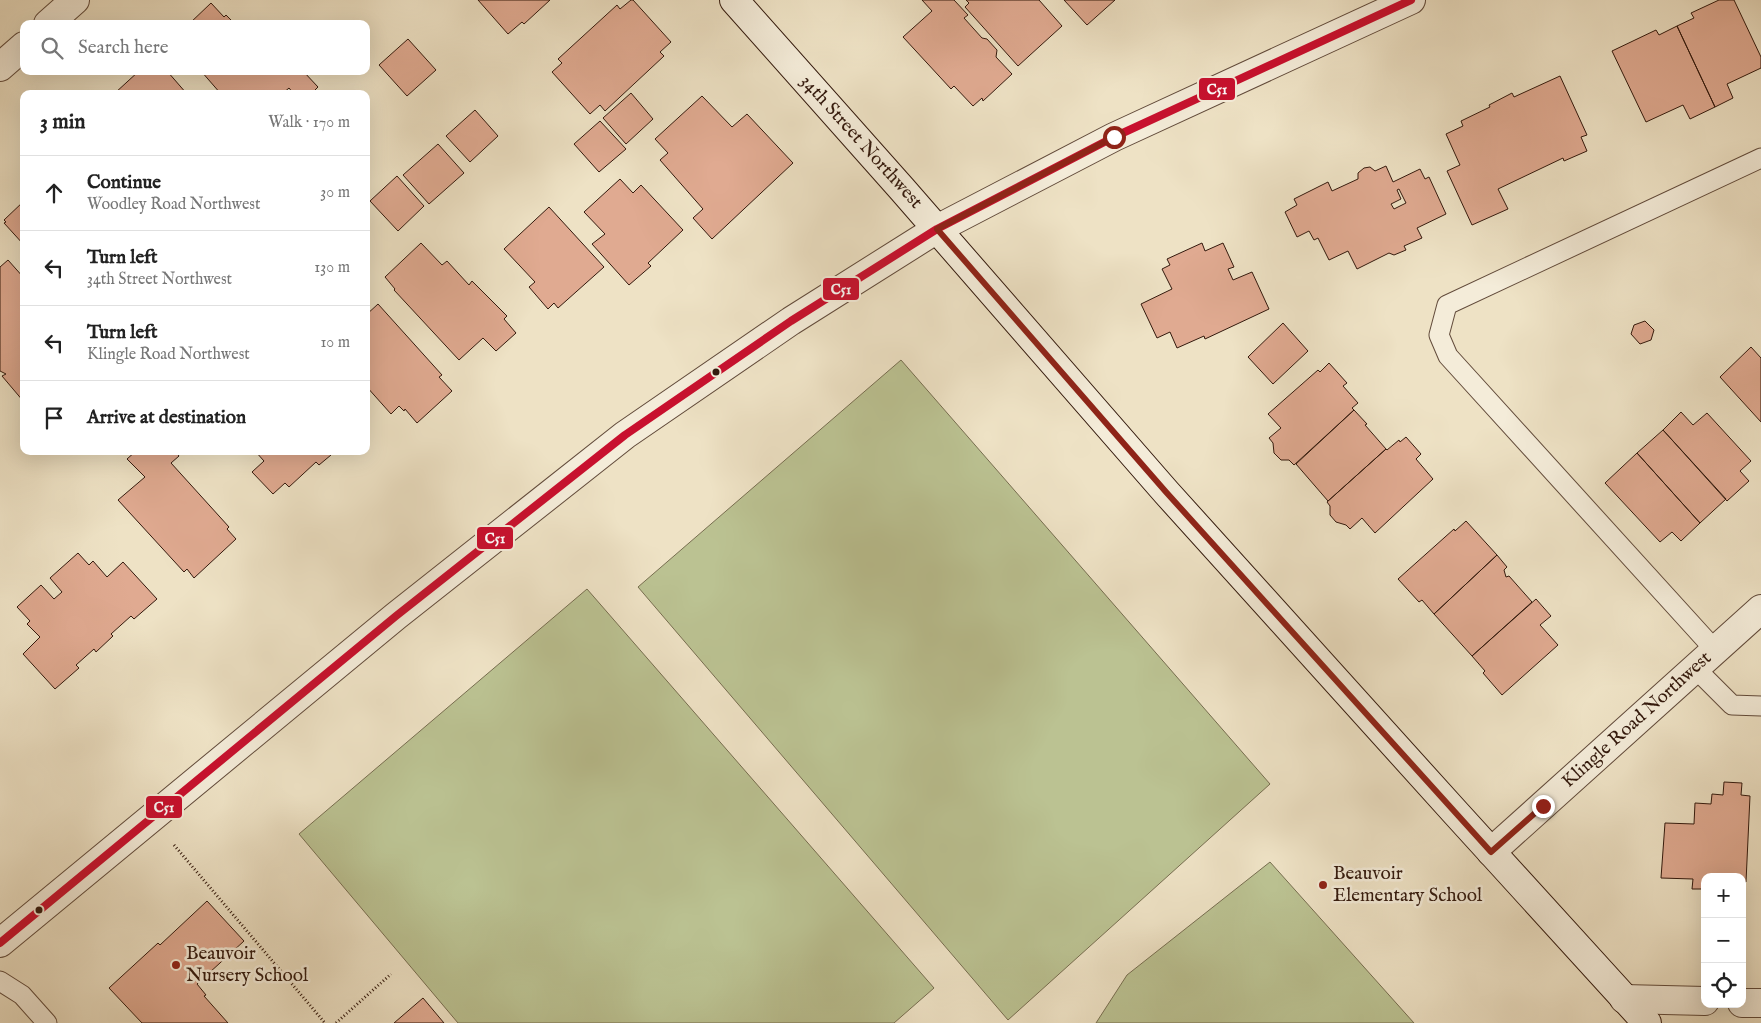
<!DOCTYPE html>
<html lang="en">
<head>
<meta charset="utf-8">
<style>
	body { margin:0; font-family:"IM FELL English",serif; background:#f2f2f2; color:#222 }
	.controls { position:absolute; right:15px; bottom:15px; display:grid; overflow:hidden; border-radius:10px; box-shadow:0 5px 20px #0002 }
	.controls button { width:45px; height:45px; display:grid; place-items:center; padding:0; border:0; border-bottom:1px solid #e0e0e0; background:#fff; color:#222; font:25px sans-serif }
	.stop { position:absolute; width:15px; height:15px; margin:-11px; border:4px solid #8f2418; border-radius:50%; background:#fff }
	.stop.end { background:#8f2418; border-color:#fff; box-shadow:0 1px 5px #0008 }
	.list { margin:0; padding:0; list-style:none }
	h2 { display:flex; justify-content:space-between; align-items:center; height:65px; margin:0; padding:0 20px; font-size:21px }
	h2 small { font-size:16px; font-weight:400; color:#767676 }
	.list li { display:grid; grid-template-columns:32px 1fr auto; gap:15px; align-items:center; box-sizing:border-box; height:75px; padding:0 20px; border-top:1px solid #e0e0e0 }
	.list b { display:block; font-size:19px; white-space:nowrap }
	.list p { margin:0; font-size:16px; white-space:nowrap; color:#767676 }
	.list em { font-size:16px; font-style:normal; color:#767676 }
	.icon { flex:none; width:28px; height:28px; fill:none; stroke:currentColor; stroke-width:2; stroke-linecap:round; stroke-linejoin:round }
	.map { position:relative; flex:none; width:1761px; height:1023px; overflow:hidden }
	.search { position:absolute; background:#fff; box-shadow:0 5px 20px #0002; left:20px; top:20px; width:350px; height:55px; display:flex; align-items:center; gap:12px; box-sizing:border-box; padding:0 18px; border-radius:10px; color:#767676; font-size:19px }
	.panel { position:absolute; background:#fff; box-shadow:0 5px 20px #0002; left:20px; top:90px; width:350px; height:365px; border-radius:10px }
	.map>svg:first-child { display:block }
</style>
</head>
<body>
<div class="map">
<svg width="1761" height="1023" viewBox="0 0 1761 1023">
	<rect width="100%" height="100%" fill="#eee2c5"/>
	<filter id="stains"><feTurbulence type="fractalNoise" baseFrequency=".004" numOctaves="4"/><feColorMatrix values="0 0 0 0 .2 0 0 0 0 .09 0 0 0 0 .02 0 0 0 .5 -.17"/></filter>
	<radialGradient id="worn" r=".72"><stop offset=".6" stop-color="#630" stop-opacity="0"/><stop offset="1" stop-color="#630" stop-opacity=".3"/></radialGradient>
	<path fill="#bbc292" stroke="#776e50" d="M901,360L1270,784L1008,1020L638,587Z
		M587,589L934,988L894,1023H458L299,834Z
		M1270,862L1414,1023H1096L1127,975Z"/>
	<path fill="#e0aa91" stroke="#33190d" fill-rule="evenodd" d="M478,0H550L524,24L522,22L508,34Z
		M631,0H633L671,42L660,52L664,56L605,111L600,105L590,114L552,72L562,63L558,59L617,5L620,9Z
		M922,0H954L968,15L964,18L982,38L987,39L997,50L996,57L1012,74L983,101L982,98L973,106L954,86L951,89L903,37L932,11Z
		M966,0H1039L1062,26L1018,66L965,7L969,3Z
		M1064,0H1115L1087,25Z
		M1719,0H1734L1761,57V68L1727,84L1733,98L1715,107L1677,26L1694,18L1691,13Z
		M211,3L224,17L226,15L235,24H189Z
		M1677,26L1715,107L1690,119L1683,105L1646,122L1612,51L1656,30L1659,35Z
		M408,39L436,70L407,96L379,65Z
		M139,71H163L164,73L167,71L187,94L115,93Z
		M201,71H277L279,73L282,71H303L318,87L311,94H294L289,88L282,94H221Z
		M1560,76L1587,135L1581,137L1587,151L1564,161L1563,158L1498,189L1508,209L1472,225L1447,171L1460,165L1446,134L1463,126L1461,121L1490,107L1489,105L1512,93L1514,97Z
		M631,93L653,119L626,144L603,118Z
		M702,96L732,127L747,114L793,163L712,239L693,218L703,209L660,160L668,153L655,139Z
		M475,110L498,136L470,162L446,136Z
		M600,121L626,149L599,172L574,144Z
		M438,144L464,173L429,204L403,175Z
		M1386,166L1393,182L1420,169L1425,179L1429,177L1446,214L1417,228L1422,238L1404,246L1406,250L1394,255L1389,253L1357,269L1348,251L1329,260L1318,238L1314,240L1309,231L1297,237L1285,212L1297,205L1294,199L1328,182L1332,191L1358,179V173L1364,168L1370,167L1375,171ZM1399,189L1406,203L1394,209L1391,204L1401,199L1397,190Z
		M397,176L424,206L398,231L370,201Z
		M620,179L633,193L641,185L683,230L648,263L651,266L629,285L592,244L605,234L584,212Z
		M24,201V245L4,223L6,222L4,220Z
		M549,207L604,267L558,308L554,303L548,309L529,287L535,282L504,249Z
		M421,243L442,265L447,261L469,285L472,281L507,316L504,319L516,333L496,351L483,338L459,360L394,290L395,289L385,277Z
		M1202,243L1205,251L1223,243L1234,267L1228,269L1233,280L1252,272L1269,309L1205,339L1204,336L1177,348L1170,332L1157,338L1141,304L1172,289L1162,269L1170,265L1167,259Z
		M8,260L24,278V402L2,376L6,374L0,371V267Z
		M378,304L442,375L439,377L452,391L417,423L405,409L404,411L399,406L391,414L366,386V315Z
		M1645,321L1654,330L1651,340L1640,344L1631,334L1634,325Z
		M1283,323L1308,351L1273,384L1248,357Z
		M1751,347L1761,358V422L1720,377Z
		M1329,363L1347,383L1343,386L1358,403L1352,408L1354,410L1294,465L1289,460H1281L1274,453L1273,443L1269,438L1281,428L1268,414L1318,370L1320,372Z
		M1354,410L1367,424L1365,425L1386,449L1328,501L1296,464Z
		M1681,412L1693,425L1707,413L1751,461L1740,471L1749,481L1727,501L1663,430Z
		M1663,430L1726,499L1700,523L1637,453Z
		M1406,437L1421,454L1416,459L1433,479L1375,533L1362,518L1350,529L1346,525L1336,522L1330,515V506L1327,502L1386,449L1387,450L1399,440L1400,442Z
		M136,451H175L179,456L171,463L229,527L227,529L236,539L194,578L187,569L184,572L118,500L145,477L127,459Z
		M255,451H328L331,455L319,465L316,462L289,487L285,483L273,494L252,472L264,461Z
		M1637,453L1700,523L1681,541L1672,532L1660,542L1605,483Z
		M1466,521L1497,555L1434,614L1422,600L1419,602L1398,579L1454,529L1455,531Z
		M78,553L89,565L93,561L107,577L123,562L157,599L134,619L131,616L111,634L113,636L96,652L94,649L76,665L79,668L55,689L23,654L40,637L27,624L30,621L17,607L41,585L54,599L62,592L50,578Z
		M1497,555L1507,567L1504,570L1506,577L1509,576L1532,602L1472,656L1434,614Z
		M1536,599L1551,616L1540,625L1558,645L1502,695L1483,673L1485,671L1472,656Z
		M1724,782L1742,783L1741,795L1750,796L1746,882H1742V877H1705V889H1692L1693,879L1661,878L1665,823L1694,824L1695,803L1711,804L1712,794L1723,795Z
		M207,901L244,941L197,984L206,995L204,996L228,1023H142L109,988L158,943L160,945Z
		M423,998L444,1023H394Z"/>
	<g fill="none" stroke-linecap="round" stroke-linejoin="round">
		<g stroke="#624b3b" stroke-width="21">
			<path id="service" d="M1715,650L1448,356L1439,335L1447,305L1761,158
				M1695,668L1732,705L1761,706
				M0,981L22,995L47,1023"/>
		</g>
		<g stroke="#624b3b" stroke-width="30">
			<path id="minor" d="M48,24L75,0
				M0,67L24,46
				M1491,852L1761,609
				M0,943L396,616L625,435L791,321L937,229L1114,137L1411,0"/>
		</g>
		<g stroke="#624b3b" stroke-width="30">
			<path id="tertiary" d="M1624,999L1705,1001
				M1742,1003H1761"/>
		</g>
		<g stroke="#33190d" stroke-width="30">
			<path id="secondary" d="M734,0L902,189L1166,492L1454,811L1647,1023"/>
		</g>
		<path stroke="#33190d" stroke-width="3" stroke-dasharray="1 2.5" stroke-linecap="butt" d="M174,845L325,1023
			M336,1023L391,974"/>
		<use href="#service" stroke="#f4ecd9" stroke-width="19"/>
		<use href="#minor" stroke="#f4ecd9" stroke-width="28"/>
		<use href="#tertiary" stroke="#f4ecd9" stroke-width="28"/>
		<use href="#secondary" stroke="#f4ecd9" stroke-width="28"/>
		<g stroke="#f4ecd9" stroke-width="11">
			<path id="bus-1" d="M0,943L396,616L625,435L791,321L937,229L1114,137L1411,0"/>
		</g>
		<use href="#bus-1" stroke="#c8102e" stroke-width="8"/>
	</g>
	<g fill="none" stroke-linecap="round" stroke-linejoin="round">
		<path stroke="#8f2418" stroke-width="6" d="M1114,137L937,229L1166,492L1491,852L1543,806"/>
	</g>
	<g fill="#33190d" stroke="#f4ecd9" stroke-width="2">
		<circle cx="716" cy="372" r="4.5"/>
		<circle cx="39" cy="910" r="4.5"/>
	</g>
	<g fill="#8f2418" stroke="#f4ecd9" stroke-width="2">
		<circle cx="1323" cy="885" r="5"/>
		<circle cx="176" cy="965" r="5"/>
	</g>
	<g text-anchor="middle" dominant-baseline="central" stroke-width="5" stroke-linejoin="round" paint-order="stroke">
		<g font-size="19" fill="#33190d" stroke="#f4ecd9">
			<text transform="translate(861 142) rotate(48)">34th Street Northwest</text>
			<text transform="translate(1637 720) rotate(-42)">Klingle Road Northwest</text>
		</g>
		<g font-size="19" fill="#33190d" stroke="#f4ecd9" text-anchor="start">
			<text x="1333" y="874">Beauvoir<tspan x="1333" dy="22">Elementary School</tspan></text>
			<text x="186" y="954">Beauvoir<tspan x="186" dy="22">Nursery School</tspan></text>
		</g>
	</g>
	<g stroke="#f4ecd9" stroke-width="2">
		<rect x="1198" y="77" width="38" height="24" rx="5" fill="#c8102e"/>
		<rect x="822" y="277" width="38" height="24" rx="5" fill="#c8102e"/>
		<rect x="476" y="526" width="38" height="24" rx="5" fill="#c8102e"/>
		<rect x="145" y="795" width="38" height="24" rx="5" fill="#c8102e"/>
	</g>
	<g font-size="14" text-anchor="middle" font-weight="bold" fill="#fff">
		<text x="1217" y="94">C51</text>
		<text x="841" y="294">C51</text>
		<text x="495" y="543">C51</text>
		<text x="164" y="812">C51</text>
	</g>
	<rect width="100%" height="100%" filter="url(#stains)"/>
	<rect width="100%" height="100%" fill="url(#worn)"/>
</svg>
<div class="controls">
<button>+</button>
<button>−</button>
<button><svg class="icon" aria-label="locate" viewBox="0 0 24 24"><circle cx="12" cy="12" r="6"/><path d="M12 2v4M12 18v4M2 12h4M18 12h4"/></svg></button>
</div>
<div class="stop" style="left:1114px;top:137px"></div>
<div class="stop end" style="left:1543px;top:806px"></div>
<div class="search"><svg class="icon" aria-label="search" viewBox="0 0 24 24"><circle cx="10" cy="10" r="6"/><path d="M15 15l6 6"/></svg>Search here</div>
<section class="panel">
<h2>3 min<small>Walk · 170 m</small></h2>
<ul class="list">
<li><svg class="icon" aria-label="ahead" viewBox="0 0 24 24"><path d="M12 20V5M6 11l6-6 6 6"/></svg><div><b>Continue</b><p>Woodley Road Northwest</p></div><em>30 m</em></li>
<li><svg class="icon" aria-label="left" viewBox="0 0 24 24"><path d="M17 20v-9H6M10 6l-5 5 5 5"/></svg><div><b>Turn left</b><p>34th Street Northwest</p></div><em>130 m</em></li>
<li><svg class="icon" aria-label="left" viewBox="0 0 24 24"><path d="M17 20v-9H6M10 6l-5 5 5 5"/></svg><div><b>Turn left</b><p>Klingle Road Northwest</p></div><em>10 m</em></li>
<li><svg class="icon" aria-label="arrive" viewBox="0 0 24 24"><path d="M6 21V4h12l-3 4 3 4H6"/></svg><div><b>Arrive at destination</b></div></li>
</ul>
</section>
</div>
</body>
</html>
